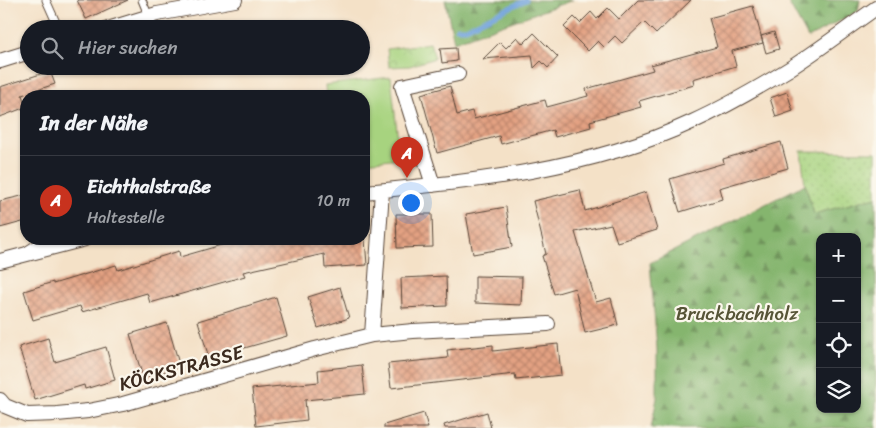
<!DOCTYPE html>
<html lang="de">
<head>
<meta charset="utf-8">
<style>
	body { margin:0; font-family:Sriracha,sans-serif; background:#20242c; color:#f1f3f6 }
	.controls { position:absolute; right:15px; bottom:15px; display:grid; overflow:hidden; border-radius:10px; box-shadow:0 1px 4px #0004 }
	.controls button { width:45px; height:45px; display:grid; place-items:center; padding:0; border:0; border-bottom:1px solid #363941; background:#171b24; color:#f1f3f6; font:25px sans-serif }
	.you { position:absolute; left:410px; top:202px; width:18px; height:18px; margin:-12px; border:4px solid #fff; border-radius:50%; background:#1a73e8; box-shadow:0 0 0 8px #1a73e833 }
	.badge { display:grid; place-items:center; width:32px; height:32px; border-radius:50%; background:#c8321e; color:#fff; font-size:16px; font-weight:700 }
	.pin { position:absolute; translate:-50% -41px; filter:drop-shadow(0 1px 2px #0008) }
	.pin::after { content:''; position:absolute; top:26px; width:18px; height:15px; background:inherit; clip-path:polygon(0 0,100% 0,50% 100%) }
	.list { margin:0; padding:0; list-style:none }
	h2 { display:flex; justify-content:space-between; align-items:center; height:65px; margin:0; padding:0 20px; font-size:21px }
	h2 small { font-size:16px; font-weight:400; color:#9ea1a6 }
	.list li { display:grid; grid-template-columns:32px 1fr auto; gap:15px; align-items:center; box-sizing:border-box; height:90px; padding:0 20px; border-top:1px solid #363941 }
	.list b { display:block; font-size:19px; white-space:nowrap }
	.list p { margin:0; font-size:16px; white-space:nowrap; color:#9ea1a6 }
	.list em { font-size:16px; font-style:normal; color:#9ea1a6 }
	.icon { flex:none; width:28px; height:28px; fill:none; stroke:currentColor; stroke-width:2; stroke-linecap:round; stroke-linejoin:round }
	.map { position:relative; flex:none; width:876px; height:428px; overflow:hidden }
	.search { position:absolute; background:#171b24; box-shadow:0 1px 4px #0004; left:20px; top:20px; width:350px; height:55px; display:flex; align-items:center; gap:12px; box-sizing:border-box; padding:0 18px; border-radius:28px; color:#9ea1a6; font-size:19px }
	.panel { position:absolute; background:#171b24; box-shadow:0 1px 4px #0004; left:20px; top:90px; width:350px; height:155px; border-radius:20px }
	.map>svg:first-child { display:block }
</style>
</head>
<body>
<div class="map">
<svg width="876" height="428" viewBox="0 0 876 428">
	<defs>
		<pattern id="grass-dots" width="8" height="8" patternUnits="userSpaceOnUse" patternTransform="scale(1.25)"><rect width="8" height="8" fill="#a7d37f"/><path d="M2 2h.1M6 6h.1" fill="none" stroke="#91b56d" stroke-width="1.8" stroke-linecap="round"/></pattern>
		<pattern id="forest-firs" width="22" height="20" patternUnits="userSpaceOnUse" patternTransform="scale(1.25)"><rect width="22" height="20" fill="#85b56e"/><path d="M5 1l3.5 6h-7zM16 11l3.5 6h-7z" fill="#6e935a"/></pattern>
		<pattern id="park-crowns" width="20" height="18" patternUnits="userSpaceOnUse" patternTransform="scale(1.25)"><rect width="20" height="18" fill="#a7d37f"/><path d="M2 6a3 3 0 1 1 6 0M12 15a3 3 0 1 1 6 0" fill="none" stroke="#91b56d"/></pattern>
		<pattern id="building-cross-hatch" width="8" height="8" patternUnits="userSpaceOnUse" patternTransform="scale(1.25)"><rect width="8" height="8" fill="#e3a182"/><path d="M0 0l8 8M0 8l8-8" fill="none" stroke="#b9836a"/></pattern>
	</defs>
	<rect width="100%" height="100%" fill="#fbf7ec"/>
	<filter id="ink" filterUnits="userSpaceOnUse"><feTurbulence type="fractalNoise" baseFrequency=".02" numOctaves="2"/><feDisplacementMap in="SourceGraphic" scale="10" xChannelSelector="R" yChannelSelector="G"/><feConvolveMatrix kernelMatrix="1 2 1 2 8 2 1 2 1" color-interpolation-filters="sRGB"/></filter>
	<filter id="wash" filterUnits="userSpaceOnUse"><feTurbulence type="fractalNoise" baseFrequency=".0096" numOctaves="4" result="noise"/><feDisplacementMap in="SourceGraphic" scale="20" xChannelSelector="R" yChannelSelector="G"/><feGaussianBlur stdDeviation="1.12" result="paint"/><feColorMatrix in="noise" values="0 0 0 0 0 0 0 0 0 0 0 0 0 0 0 0 0 1.4 0 .05"/><feComposite in="paint" operator="in"/></filter>
	<g filter="url(#wash)">
		<rect width="100%" height="100%" fill="#f4e1c7"/>
		<path fill="url(#grass-dots)" stroke="#717e4e" d="M801,151L876,152V197L814,214L805,184Z"/>
		<path fill="url(#forest-firs)" stroke="#607046" fill-rule="evenodd" d="M445,0H573L454,42Z
			M787,0H860L858,11L808,38Z
			M805,184L814,214L876,197V428H651L657,398V349L650,263ZM820,237H857V409H820Z"/>
		<path fill="url(#park-crowns)" stroke="#717e4e" d="M430,43L435,58L410,66L389,67L387,49Z"/>
		<path fill="#a7d37f" stroke="#717e4e" d="M391,77L400,158L364,162V96H326L325,85Z"/>
		<g fill="none" stroke-linecap="round" stroke-linejoin="round">
			<path stroke="#71a3dc" stroke-width="5" d="M457,28H466L526,0"/>
		</g>
		<g id="blocks">
			<path fill="url(#building-cross-hatch)" d="M77,0H128L86,19Z
				M638,0H691L656,34L644,22L622,43L615,36L604,47L598,41L588,51L564,27L574,17L580,23L591,12L597,19L608,8L619,19Z
				M753,6L763,43L732,51L736,66L693,79L694,85L639,101L641,107L590,121L591,127L555,137L553,130L501,144L499,136L437,153L421,94L450,86L457,115L472,111L474,119L545,100L547,107L588,96L586,89L653,70L651,65L717,47L709,18Z
				M774,32L779,49L766,53L761,36Z
				M534,33L558,57L548,68L541,61L534,68L532,55L483,59L500,42L506,48L517,37L523,44Z
				M456,48L457,61L442,63L440,49Z
				M50,71L55,84L22,95L26,107L0,117V87Z
				M787,92L793,111L776,117L770,98Z
				M781,142L788,168L719,188L722,199L680,212L670,179L724,163L723,159Z
				M580,190L585,211L646,192L657,230L617,242L611,224L575,232L596,302L611,298L618,325L585,333L575,288L554,294L542,256L546,254L533,201Z
				M26,195V221L0,228V201Z
				M506,207L512,247L473,254L466,214Z
				M396,214H432L433,247L397,248Z
				M242,239H365L367,265L325,268L324,254L243,272L245,276L150,303L147,293L82,312L80,306L33,320L24,291L53,282V284L116,265L118,270L179,251L180,257Z
				M446,276L447,306L402,308L401,278Z
				M475,276L522,277L521,305L475,303Z
				M340,287L349,318L318,328L308,297Z
				M276,297L287,336L209,358L198,321Z
				M167,323L180,367L143,378L130,334Z
				M48,338L55,362L106,347L115,380L85,389L84,385L35,400L19,347Z
				M558,344L561,375L516,380L515,374L391,388L388,364L448,358L447,350L493,345V351Z
				M362,365L365,394L305,400L307,420L256,426L252,389L319,382L318,370Z
				M487,412L491,428H445L444,425Z
				M424,413L428,428H384V425Z"/>
		</g>
	</g>
	<g filter="url(#ink)">
		<use href="#blocks" fill-opacity="0" stroke="#574537" stroke-width="1"/>
		<g fill="none" stroke-linecap="round" stroke-linejoin="round">
			<g stroke="#574537" stroke-width="9">
				<path id="service" d="M46,0L59,29
					M142,0L149,17
					M27,250L44,239"/>
			</g>
			<g stroke="#574537" stroke-width="16">
				<path id="minor" d="M108,29L157,14L235,0
					M0,61L29,52
					M433,185L402,86L458,74
					M364,192C476,181 589,170 692,122C725,107 758,88 789,69C819,50 847,28 876,8
					M0,261L85,239
					M372,335L382,191
					M0,400L5,406L27,415L57,414L88,411L123,404L315,349L372,335L413,331L548,324"/>
			</g>
			<use href="#service" stroke="#fff" stroke-width="7"/>
			<use href="#minor" stroke="#fff" stroke-width="14"/>
		</g>
	</g>
	<g text-anchor="middle" dominant-baseline="central" stroke-width="4.5" stroke-linejoin="round" paint-order="stroke">
		<g font-size="19" fill="#565436" stroke="#fbf7ec">
			<text x="737" y="313">Bruckbachholz</text>
		</g>
		<g font-size="19" fill="#3b2a1e" stroke="#fbf7ec">
			<text transform="translate(181 368) rotate(-15)">KÖCKSTRASSE</text>
		</g>
	</g>
</svg>
<div class="controls">
<button>+</button>
<button>−</button>
<button><svg class="icon" aria-label="locate" viewBox="0 0 24 24"><circle cx="12" cy="12" r="6"/><path d="M12 2v4M12 18v4M2 12h4M18 12h4"/></svg></button>
<button><svg class="icon" aria-label="layers" viewBox="0 0 24 24"><path d="M12 4l9 5-9 5-9-5zM3 14l9 5 9-5"/></svg></button>
</div>
<div class="you"></div>
<div class="pin badge" style="left:407px;top:178px">A</div>
<div class="search"><svg class="icon" aria-label="search" viewBox="0 0 24 24"><circle cx="10" cy="10" r="6"/><path d="M15 15l6 6"/></svg>Hier suchen</div>
<section class="panel">
<h2>In der Nähe<small></small></h2>
<ul class="list">
<li><span class="badge">A</span><div><b>Eichthalstraße</b><p>Haltestelle</p></div><em>10 m</em></li>
</ul>
</section>
</div>
</body>
</html>
